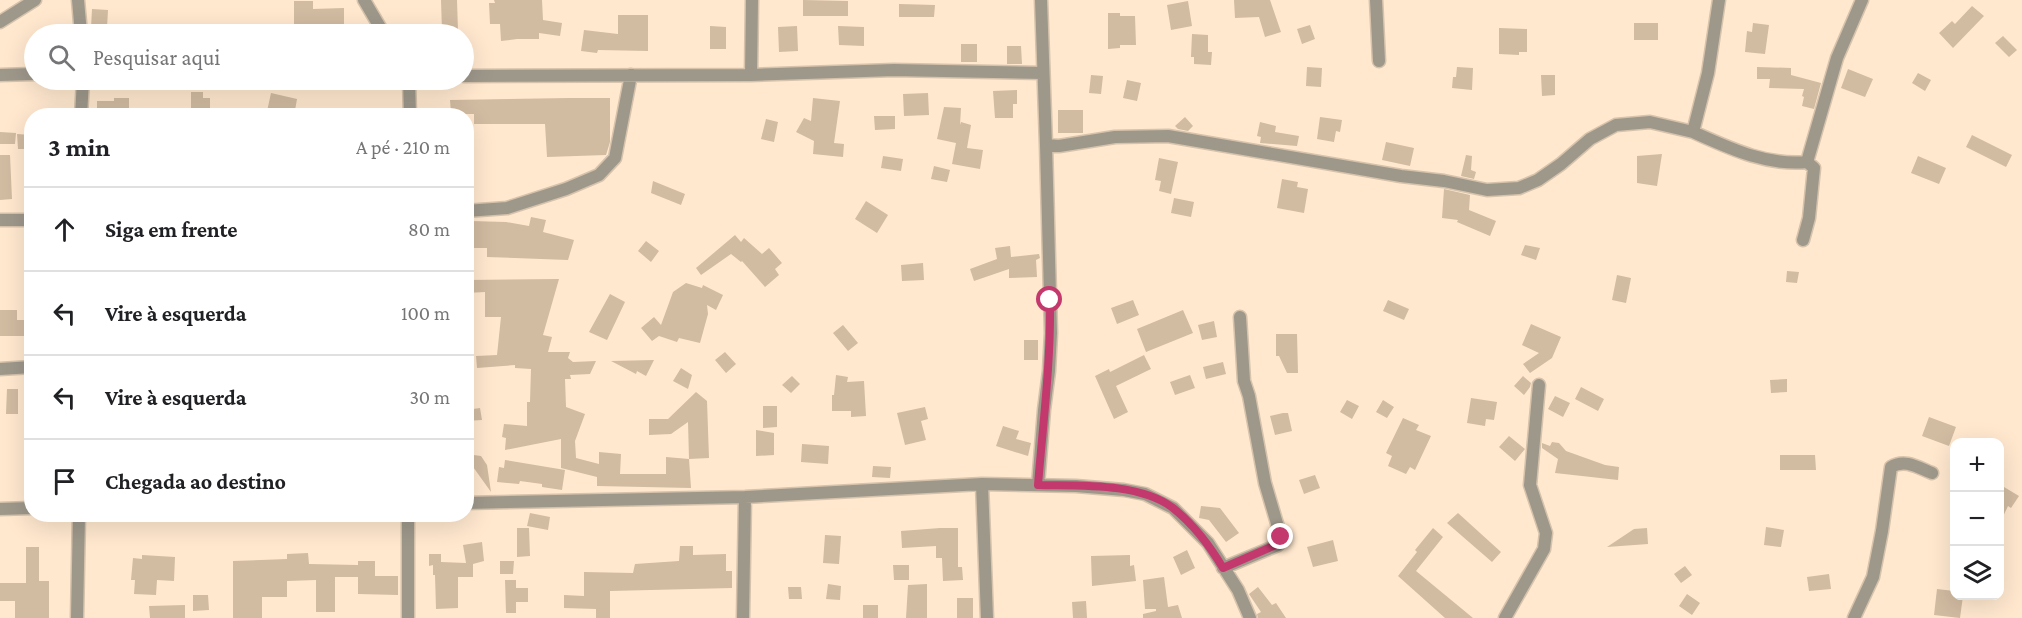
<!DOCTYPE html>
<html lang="pt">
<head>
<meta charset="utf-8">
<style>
	body { margin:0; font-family:"Crimson Pro",serif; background:#f2f2f2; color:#202124 }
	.controls { position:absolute; right:18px; bottom:18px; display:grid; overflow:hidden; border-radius:12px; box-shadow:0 6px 24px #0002 }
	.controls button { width:54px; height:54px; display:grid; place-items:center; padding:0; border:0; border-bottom:2px solid #e0e0e0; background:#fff; color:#202124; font:30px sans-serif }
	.stop { position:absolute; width:18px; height:18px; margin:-14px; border:4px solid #c4396d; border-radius:50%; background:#fff }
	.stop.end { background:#c4396d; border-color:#fff; box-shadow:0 2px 6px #0008 }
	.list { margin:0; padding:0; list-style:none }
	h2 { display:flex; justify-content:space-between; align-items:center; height:78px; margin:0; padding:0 24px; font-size:26px }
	h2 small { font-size:20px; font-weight:400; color:#757577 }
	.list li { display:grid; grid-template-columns:39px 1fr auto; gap:18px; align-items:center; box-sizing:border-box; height:84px; padding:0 24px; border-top:2px solid #e0e0e0 }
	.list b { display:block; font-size:22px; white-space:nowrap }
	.list em { font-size:20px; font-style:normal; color:#757577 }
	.icon { flex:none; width:33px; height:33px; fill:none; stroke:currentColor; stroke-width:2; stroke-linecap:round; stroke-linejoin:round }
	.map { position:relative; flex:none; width:2022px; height:618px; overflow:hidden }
	.search { position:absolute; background:#fff; box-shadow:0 6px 24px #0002; left:24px; top:24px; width:450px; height:66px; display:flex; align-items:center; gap:15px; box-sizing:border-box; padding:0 21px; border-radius:33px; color:#757577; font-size:22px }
	.panel { position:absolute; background:#fff; box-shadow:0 6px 24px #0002; left:24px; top:108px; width:450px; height:414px; border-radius:24px }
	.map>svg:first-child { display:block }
</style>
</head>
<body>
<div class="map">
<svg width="2022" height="618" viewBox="0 0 2022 618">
	<rect width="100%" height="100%" fill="#ffe8ce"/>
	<path fill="#d1bba1" d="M441,0H457L458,31H442Z
		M494,0H542L543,20L562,23L560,36L539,33V39H517L501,41L500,24H490L489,3H495Z
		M803,0L848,1V16H803Z
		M1234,0H1270L1281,32L1265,37L1259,17L1235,18Z
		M294,1H313V9L344,8V25H341V34H294Z
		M1188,1L1192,26L1171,30L1167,5Z
		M899,4L935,5L934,17H899Z
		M1972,6L1984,16L1953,48L1939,33L1952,21L1955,24Z
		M92,9L108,10L107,28H91Z
		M1108,13H1120V16H1135L1136,45H1120V48L1108,49Z
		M618,15H648V51L598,50L597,53L581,51L584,30L618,34Z
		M1634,23H1658V40H1634Z
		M1753,23L1769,25L1765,54L1745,52L1747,31L1752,32Z
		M1310,25L1315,39L1302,44L1297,29Z
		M710,26L726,27V49H710Z
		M797,26L798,51L779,52L778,27Z
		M838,26L864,27V46L839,45Z
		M1499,28L1527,29V52H1519V55L1499,54Z
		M1192,34L1208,35V52H1212L1211,65L1194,64V57H1191Z
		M2003,36L2017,50L2009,57L1995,43Z
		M961,44H977V62H961Z
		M1007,46H1021L1022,64H1007Z
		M1307,67L1322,68L1321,87L1306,86Z
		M1457,67L1473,68L1472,90L1452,88L1453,77H1456Z
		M1757,67L1791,68V75L1821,83L1814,109L1802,106L1804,97L1802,96L1804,89L1769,88L1770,79H1757Z
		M1848,69L1873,79L1865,97L1841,88Z
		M1918,73L1931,80L1925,91L1912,83Z
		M1091,75L1103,76L1101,94L1089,93Z
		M1541,75H1555V95L1542,96Z
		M1127,80L1141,83L1137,101L1123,98Z
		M1017,90V104H1013V118H995L993,91Z
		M191,92H203V98H210V116H191Z
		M271,93L297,99L294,116H266Z
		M928,93L929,115L904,116L903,94Z
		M114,98H129V116H97V101H114Z
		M569,98H610V142L606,155L547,157L545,124H474V114H451L450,100Z
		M813,98L840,101L834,143L844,144L843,157L813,154L814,141L796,132L804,118L811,121Z
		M944,107L961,108L960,125L961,122L971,125L967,148L983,150L980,169L952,164L956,143L937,139Z
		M1058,110H1083V133H1058Z
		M874,116H895V129L875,130Z
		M1185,117L1193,126L1188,131L1178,129L1175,126Z
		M1320,117L1342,120L1340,132L1336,131L1334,142L1317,139Z
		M766,119L778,122L774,142L761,139Z
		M1260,122L1276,126L1275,132L1299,136L1297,146L1260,143L1261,137L1257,136Z
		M0,132L16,133L15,144H0Z
		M17,134L32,135V149H18Z
		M1972,135L2012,155L2006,167L1966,147Z
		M1386,142L1414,148L1410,166L1382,160Z
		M1662,154L1657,186L1637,183V156Z
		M0,155H10L12,199L0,200Z
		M1466,155L1472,156L1471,170L1476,172L1474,179L1461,176Z
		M883,156L903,159L901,171L881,168Z
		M1918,156L1946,168L1939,184L1911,173Z
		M1159,158L1178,162L1171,194L1159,191L1161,181L1155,180Z
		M934,166L950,170L947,182L931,179Z
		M1282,179L1298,182L1297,187L1308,189L1304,213L1277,208Z
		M653,181L685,194L681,205L651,193Z
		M1444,189L1470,195L1469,210L1496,221L1490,236L1457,222L1458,220L1442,218Z
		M1174,198L1194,202L1191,217L1171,213Z
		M866,201L888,215L877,233L855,219Z
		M531,217L546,220L543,232L574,240L568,260L487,257V248H466V227H471V221L506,222L529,226Z
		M735,235L741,242L744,238L762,254L769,248L782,263L775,269L779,275L765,287L742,261L741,262L731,254L701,275L696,268Z
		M646,241L659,251L651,262L638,251Z
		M1525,245L1540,248L1536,260L1521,255Z
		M1010,246L1011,257L1039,254L1040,258L1036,260L1037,277L1009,278V269L974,281L970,269L997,259L995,248Z
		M923,263L924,280L902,281L901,265Z
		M1787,271L1799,272L1797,283L1786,282Z
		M1617,275L1631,278L1626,303L1612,300Z
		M559,279L543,335L552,337L548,352H570L568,358L573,362L596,361L590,374L570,375L571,379H565L566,407L585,414L575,441L576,458L599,464V452L621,454L620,474H666V457L689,459L691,488L597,486V477L561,468V439L505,450L506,438L502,437L504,424L527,426V402H530L531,369L515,368V365L477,368L476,356L497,355L501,317H485V292L466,293V280Z
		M686,283L702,288L703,285L723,295L716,310L707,305L708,314L700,343L679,338L677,342L659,336L652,341L641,328L654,317L661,325L673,292Z
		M610,294L625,302L607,340L589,332Z
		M1133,300L1139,315L1117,324L1111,308Z
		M1388,300L1409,309L1404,320L1383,311Z
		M0,310H17V320H27V336H0Z
		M1183,310L1193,333L1146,352L1137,329Z
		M1214,321L1217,337L1202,340L1198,325Z
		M1531,324L1561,337L1552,358L1530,373L1523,364L1539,353L1522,345Z
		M843,325L858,343L848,351L833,333Z
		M1276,334H1297L1298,373H1287L1279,356H1276Z
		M1024,340H1038V360H1024Z
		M725,352L736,364L726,373L715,360Z
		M1144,355L1151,369L1116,386L1128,412L1114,419L1095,376L1109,369L1110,372Z
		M654,360L646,376L637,371L636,374L611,361Z
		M1223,362L1226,374L1206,379L1203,367Z
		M681,368L692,375L688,389L673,381Z
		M836,375L848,377L847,382L864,381L866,416L851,417V411H832V395H834Z
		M1190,375L1195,388L1175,395L1170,382Z
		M792,376L800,384L791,393L782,385Z
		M1523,376L1531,383L1530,387L1524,395L1514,386Z
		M1787,379V392L1771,393L1770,380Z
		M1581,387L1604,399L1598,411L1575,399Z
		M7,389H18V414H6Z
		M696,392L707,401L709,458L689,459L688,422L671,434L649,435V419H668Z
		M1555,396L1570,403L1563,417L1548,409Z
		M1471,398L1497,402L1494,420L1486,419L1485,426L1467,423Z
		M1347,400L1359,406L1352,419L1340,412Z
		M1383,400L1394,407L1387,418L1376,412Z
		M763,406H777V427L763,428Z
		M925,407L928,419L921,421L926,440L905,445L897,413Z
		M480,408L482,420L466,421V410Z
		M1283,413H1288L1292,431L1275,435L1270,416Z
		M1929,417L1956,427L1949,446L1922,436Z
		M1403,418L1419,425L1416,430L1431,436L1415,470L1410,467L1406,474L1388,466L1392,456L1386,453Z
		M1003,426L1019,431L1016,439L1031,443L1028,456L996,446Z
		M756,430L774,433V455L756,456Z
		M1509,436L1525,449L1515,461L1499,447Z
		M1552,442L1559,443L1566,451L1605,465L1619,467L1618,480L1555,473L1558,459L1542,448V443L1550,446Z
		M802,444L829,446L828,464L801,462Z
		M466,454L481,456L487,465L491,492L466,457Z
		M1780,455H1815L1816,470H1780Z
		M505,460L565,470L562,490L542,487V484L520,481L519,484L497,482L499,467L504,468Z
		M873,466L891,467L890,478L872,477Z
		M1315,475L1320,488L1304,494L1299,480Z
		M2004,487L2019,496L2011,508L2008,506L2000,523V493Z
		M1201,506L1220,508L1239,533L1226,542L1209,520L1199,518Z
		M530,513L550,517L548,530L527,526Z
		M1458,513L1501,552L1492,562L1447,523Z
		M1766,527L1784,530L1781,547L1764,545Z
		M517,528H529L530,556L517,557Z
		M940,528H958V567H962L963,580L943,581L942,558H936V546L902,548L901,531Z
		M1433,528L1443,537L1416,571L1473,618H1445L1398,576L1417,552L1415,550Z
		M1647,528L1648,544L1607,547L1634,529Z
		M825,535L841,536L839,564L823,563Z
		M1333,540L1338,561L1313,567L1307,547Z
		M482,542L484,561L473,564V577H458V608L436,609L435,575H433V565L429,566V554H441V562L466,563L463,545Z
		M680,546H693V555L726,554V571H732V588L610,591V618H596V609L564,608V595L584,596V572L633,573L635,564L679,561Z
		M26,547H39V581H49V618H15V601H0V583H26Z
		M1187,550L1195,568L1181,575L1173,557Z
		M308,553L309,564L358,565V561H375V576H398V595L358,594V577H335V612H316V580L287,581V597H262V618H233V561L287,559V554Z
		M142,555L175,557L174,581L157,580L156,595L134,594L135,580H131L133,558L142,559Z
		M1130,555V566L1134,565L1136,581L1092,586L1091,556Z
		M500,561H514L513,574H500Z
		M893,565H909V580H894Z
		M1685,566L1692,575L1681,583L1674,574Z
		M1829,574L1831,589L1809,591L1807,577Z
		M1164,577L1168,607L1178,605L1182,618H1143V614L1156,611V609H1145L1143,580Z
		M505,580H516V588H528V602H516V613H506Z
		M828,584L841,586L840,600L826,599Z
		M927,584V618H906L908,585Z
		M788,587H801L802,599H789Z
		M1258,587L1272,605L1276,603L1286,618H1258L1257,614L1261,612L1249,594Z
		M1937,589L1954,591V596H1963L1960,618L1934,615Z
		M1687,594L1700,603L1692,615L1679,606Z
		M193,595H208L209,610L193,611Z
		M957,598H973V618H957Z
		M1086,601L1087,618H1073L1072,602Z
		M185,605V618H150L149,606Z
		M863,605H878V618H863Z"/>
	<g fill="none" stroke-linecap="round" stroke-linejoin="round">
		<g stroke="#d7c3ac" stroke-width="15">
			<path id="street" d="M78,0L81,34
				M364,0L384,34
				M1041,0L1046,145L1059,146L1115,137L1168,136L1401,176L1444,181L1487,190L1519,188L1538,180L1561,164L1590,139L1616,125L1650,122L1693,132L1708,73L1719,0
				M1376,0L1379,61
				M0,22L35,0
				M0,75L34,74
				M751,75L752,0
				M464,76L751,75L894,70L1043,73
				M409,80L410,116
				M81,116L83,80
				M1693,132C1729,148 1766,166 1807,162L1814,168L1809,218L1803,240
				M1807,162L1837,58L1862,0
				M466,211L507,208L566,189L599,175L615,158L631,75
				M0,220H32
				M0,369L32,367
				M982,484L987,618
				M1038,485L1044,410L1049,371L1051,333L1046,145
				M466,503L745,497L982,484L1076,486L1124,490L1145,494L1173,508L1208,543L1238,590L1250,618
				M0,509L32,508
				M408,514V618
				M1223,568L1278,545L1281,537L1265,483L1249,396L1244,381L1240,317
				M77,618L79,514
				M743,618L745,497
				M1505,618L1544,549L1546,533L1530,485L1539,385
				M1854,618L1873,577L1882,531L1891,467C1905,458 1919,468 1932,473"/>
		</g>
		<use href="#street" stroke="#9e988b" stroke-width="12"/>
	</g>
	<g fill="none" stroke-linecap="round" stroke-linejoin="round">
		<path stroke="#c4396d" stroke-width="8" d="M1050,300C1051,362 1043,423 1038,485C1078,486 1139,482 1173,508C1193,524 1210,546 1223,568L1278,544L1281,537"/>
	</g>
</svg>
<div class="controls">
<button>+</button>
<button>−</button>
<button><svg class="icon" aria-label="layers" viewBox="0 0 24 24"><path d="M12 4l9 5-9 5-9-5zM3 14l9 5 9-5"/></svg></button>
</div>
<div class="stop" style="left:1050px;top:300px"></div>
<div class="stop end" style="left:1281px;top:537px"></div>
<div class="search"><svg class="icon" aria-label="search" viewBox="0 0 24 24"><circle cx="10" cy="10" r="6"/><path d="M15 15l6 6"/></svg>Pesquisar aqui</div>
<section class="panel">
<h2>3 min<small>A pé · 210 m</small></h2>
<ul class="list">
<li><svg class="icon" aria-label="ahead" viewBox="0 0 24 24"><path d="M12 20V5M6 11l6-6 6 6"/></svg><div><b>Siga em frente</b></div><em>80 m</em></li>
<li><svg class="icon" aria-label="left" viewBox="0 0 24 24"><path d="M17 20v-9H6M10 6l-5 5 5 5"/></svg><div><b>Vire à esquerda</b></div><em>100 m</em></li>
<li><svg class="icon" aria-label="left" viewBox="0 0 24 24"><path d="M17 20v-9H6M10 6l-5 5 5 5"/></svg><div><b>Vire à esquerda</b></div><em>30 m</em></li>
<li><svg class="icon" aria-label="arrive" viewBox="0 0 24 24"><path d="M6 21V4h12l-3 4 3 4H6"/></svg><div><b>Chegada ao destino</b></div></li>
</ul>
</section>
</div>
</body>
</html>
